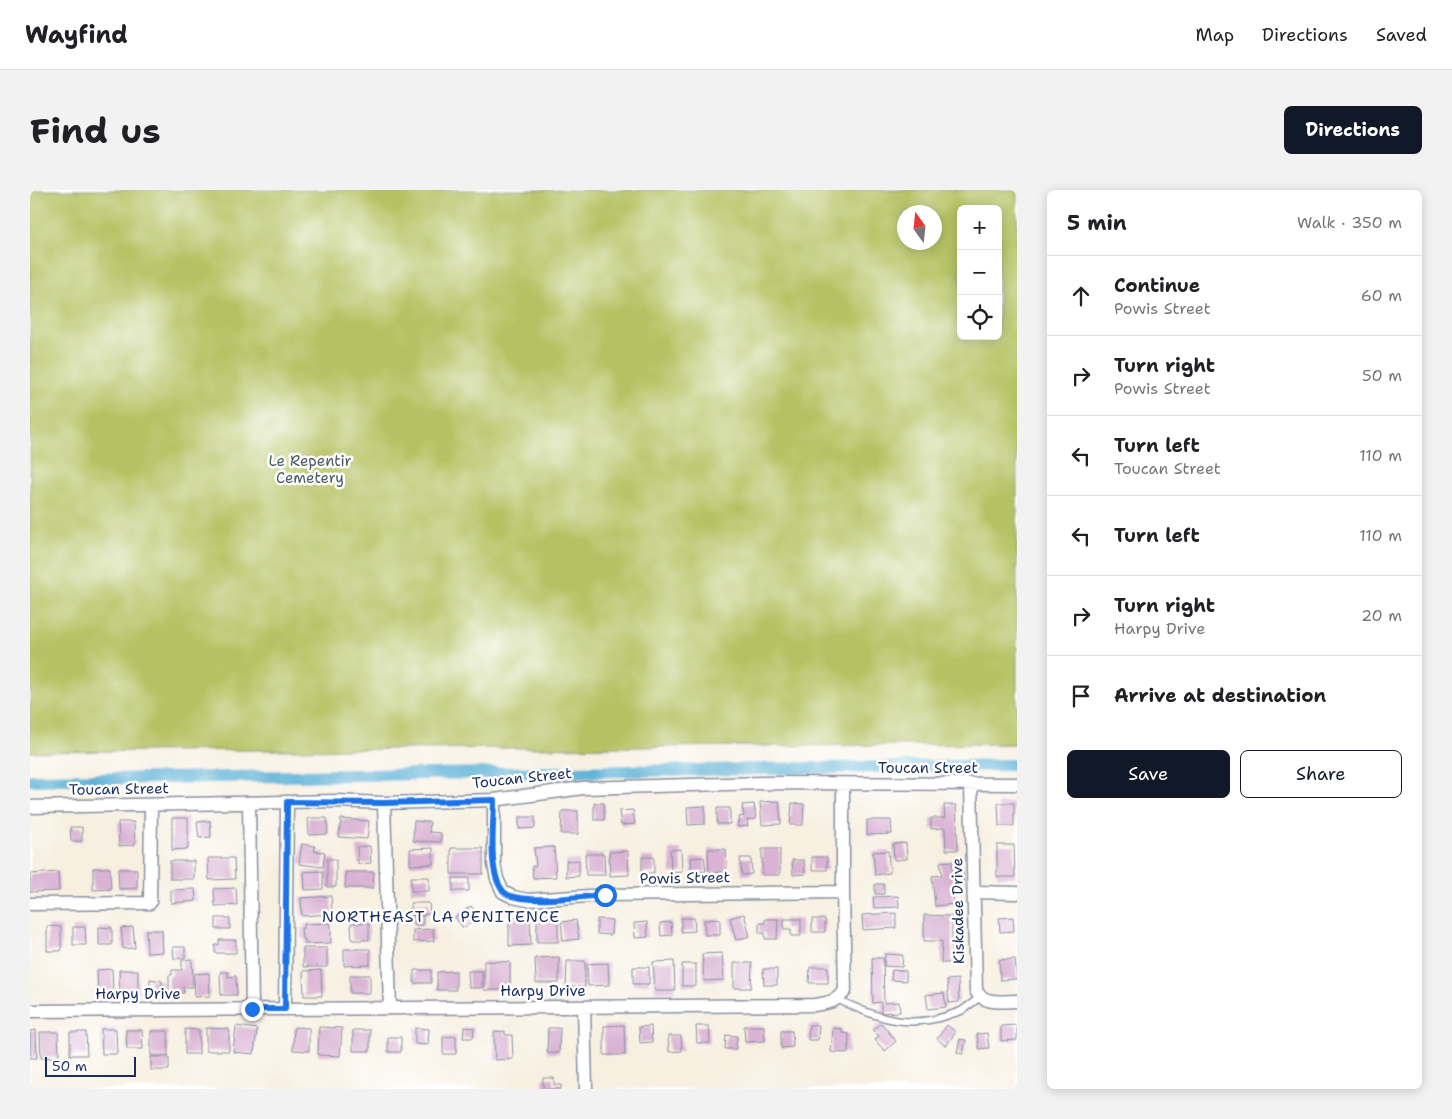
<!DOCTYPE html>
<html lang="en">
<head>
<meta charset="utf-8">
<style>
	body { margin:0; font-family:"Shantell Sans",sans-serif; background:#f2f2f2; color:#202124 }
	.controls { position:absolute; right:15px; top:15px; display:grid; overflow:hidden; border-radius:8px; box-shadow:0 2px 12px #0003 }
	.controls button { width:45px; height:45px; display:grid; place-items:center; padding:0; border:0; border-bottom:1px solid #e0e0e0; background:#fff; color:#202124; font:25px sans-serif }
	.compass { position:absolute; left:867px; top:15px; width:45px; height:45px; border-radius:50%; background:#fff; box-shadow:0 2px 12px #0003; rotate:345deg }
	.scale { position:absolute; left:15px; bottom:12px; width:91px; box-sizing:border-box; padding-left:5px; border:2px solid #1b2f5e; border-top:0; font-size:14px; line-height:18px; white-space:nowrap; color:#1b2f5e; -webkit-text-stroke:4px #fff; paint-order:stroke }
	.stop { position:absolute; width:15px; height:15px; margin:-11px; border:4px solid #1a73e8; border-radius:50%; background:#fff }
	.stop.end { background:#1a73e8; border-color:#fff; box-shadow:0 1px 5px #0008 }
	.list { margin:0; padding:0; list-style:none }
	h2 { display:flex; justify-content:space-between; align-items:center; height:65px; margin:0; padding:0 20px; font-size:21px }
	h2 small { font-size:16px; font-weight:400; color:#757577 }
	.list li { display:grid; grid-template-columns:32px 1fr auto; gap:15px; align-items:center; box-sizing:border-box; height:80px; padding:0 20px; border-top:1px solid #e0e0e0 }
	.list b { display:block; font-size:19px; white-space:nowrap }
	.list p { margin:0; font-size:16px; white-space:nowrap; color:#757577 }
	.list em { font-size:16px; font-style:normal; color:#757577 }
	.actions { display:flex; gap:10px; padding:15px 20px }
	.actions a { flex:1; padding:11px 0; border:1px solid #111827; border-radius:8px; text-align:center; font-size:18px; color:#111827 }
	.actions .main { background:#111827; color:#fff }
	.icon { flex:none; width:28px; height:28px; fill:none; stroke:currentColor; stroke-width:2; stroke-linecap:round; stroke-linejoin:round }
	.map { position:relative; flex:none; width:987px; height:899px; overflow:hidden; border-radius:8px }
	header { display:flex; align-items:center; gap:30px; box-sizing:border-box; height:70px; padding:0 25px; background:#fff; border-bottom:1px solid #e0e0e0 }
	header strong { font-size:24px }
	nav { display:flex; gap:28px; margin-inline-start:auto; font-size:18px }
	.intro { display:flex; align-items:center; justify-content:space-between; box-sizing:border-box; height:120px; padding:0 30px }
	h1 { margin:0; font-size:35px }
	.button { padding:12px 22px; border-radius:8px; background:#111827; color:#fff; font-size:18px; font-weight:700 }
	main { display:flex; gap:30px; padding:0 30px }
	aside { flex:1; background:#fff; border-radius:8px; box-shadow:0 2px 12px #0003 }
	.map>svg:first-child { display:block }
</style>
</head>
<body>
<header>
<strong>Wayfind</strong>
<nav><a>Map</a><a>Directions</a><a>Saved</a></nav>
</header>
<div class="intro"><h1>Find us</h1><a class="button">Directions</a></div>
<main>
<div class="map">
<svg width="987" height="899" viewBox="0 0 987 899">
	<rect width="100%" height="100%" fill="#fff"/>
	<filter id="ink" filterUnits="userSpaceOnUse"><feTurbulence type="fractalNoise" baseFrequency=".02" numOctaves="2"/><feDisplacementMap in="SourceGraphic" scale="10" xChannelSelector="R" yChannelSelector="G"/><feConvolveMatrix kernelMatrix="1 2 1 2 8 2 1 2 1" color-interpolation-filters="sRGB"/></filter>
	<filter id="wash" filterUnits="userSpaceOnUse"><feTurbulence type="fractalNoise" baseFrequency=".0096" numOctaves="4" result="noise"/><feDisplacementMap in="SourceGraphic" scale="20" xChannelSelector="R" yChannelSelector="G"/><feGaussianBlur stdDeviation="1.12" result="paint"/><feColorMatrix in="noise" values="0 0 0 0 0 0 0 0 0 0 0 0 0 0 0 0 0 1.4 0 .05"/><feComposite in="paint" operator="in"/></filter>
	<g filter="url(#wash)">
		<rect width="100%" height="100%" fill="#f7f0e1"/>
		<path fill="#b5c264" stroke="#687861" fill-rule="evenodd" d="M0,0H987V554L0,562ZM931,19H968V146H931ZM874,22H904V52H874Z"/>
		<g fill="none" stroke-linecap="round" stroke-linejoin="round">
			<path stroke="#58afd5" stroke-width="12" d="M0,590L987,575"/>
		</g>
		<g id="blocks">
			<path fill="#d9b2d4" d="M749,611L751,634L732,635L730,612Z
				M564,613H574V630H564Z
				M762,613L774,614L773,635H760Z
				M968,613H984V636H969Z
				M724,614L726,629L717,630L718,636L708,637L707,633L710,632L709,627L714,626L712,615Z
				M914,615H926L928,660H916L915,638L901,639V628H915Z
				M675,616V634L658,635L657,617Z
				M687,618H700V634H687Z
				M603,620L605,634L591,635L589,621Z
				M532,621H548V644H531Z
				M489,627H505V638L489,639Z
				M142,628H158V659L142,660Z
				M278,628H297L298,644L279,645Z
				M311,629L339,631L337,649L309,647Z
				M837,630H861L862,644L837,645Z
				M180,631L181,647L169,648L167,632Z
				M384,631L400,632L399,642L411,643V652L383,651Z
				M88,632H104L105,655L89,656Z
				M40,637H52V651H41Z
				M876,653L877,669L864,670L863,654Z
				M272,654L285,656L284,661L295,662L293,677L269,674Z
				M967,655H984L985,687H967Z
				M340,656L341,673L328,674L327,657Z
				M524,657L526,687L503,688L502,676H506L504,658Z
				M403,658V674L380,675V659Z
				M421,658H453V684H421Z
				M651,659L652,682L641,683L640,660Z
				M678,659H696L697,682L679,683Z
				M732,659H750V685H732Z
				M598,661L599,685L580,686L579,662Z
				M858,661L860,683L845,685L843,662Z
				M555,664H574L575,685H556Z
				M612,667H624V683H612Z
				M674,667L676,681L662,683L661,668Z
				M782,667H797V680H782Z
				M178,668H204L205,689L179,690Z
				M710,668H721L722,684L712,685Z
				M297,669H306V697H297Z
				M549,670V686L536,687V671Z
				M762,670H774L775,684L763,685Z
				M140,671H164V689H140Z
				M922,671V680L933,679L934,693L922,694L924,714L905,716L902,686L912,685L910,672Z
				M63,678H80L81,699L63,700Z
				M88,679H107V698L89,699Z
				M293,681V699L275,700L274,682Z
				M28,682L29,701L0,702V684Z
				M316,682H344L343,698H315Z
				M381,687H399V701H381Z
				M423,688H439V701H423Z
				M845,694H854V704H845Z
				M206,698L207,715L185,716L184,699Z
				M165,699L166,711L141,713V700Z
				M301,706L302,724L272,726L271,708Z
				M868,706L869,717L844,718L843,707Z
				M381,713H399L400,724L381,725Z
				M441,716L449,727L433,738L425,727Z
				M866,723V738L833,740L832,725Z
				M714,724L720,746L706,750L700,728Z
				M894,725L922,726V773H911L912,751H894Z
				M384,726H393V735H384Z
				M507,726H528V752H507Z
				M500,727L501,755L479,756V728Z
				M983,727L984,741L970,742L969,728Z
				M186,728H200V739H186Z
				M651,728H664L665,741L651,742Z
				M567,729L582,730L581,745L567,744Z
				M690,729V745H675L674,730Z
				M735,729H748L747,749H735V743H729V733H735Z
				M754,729H771V746H761V739H754Z
				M782,729H795V742H782Z
				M546,730L549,749L533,751L531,732Z
				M617,732L618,747L605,748L604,733Z
				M641,732L642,745L631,746L630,733Z
				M301,733V753L275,754V749H272L271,738H274V734Z
				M321,733H339V750H322Z
				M17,736L31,737V761H17Z
				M43,737H55L56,755H43Z
				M69,737L82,738V755H69Z
				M103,737L105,758L93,759L91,738Z
				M403,739L404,751L383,752V740Z
				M116,740H132L133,762L117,763Z
				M189,750H206V763H185V755H189Z
				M143,757H155V768L144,769Z
				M273,758H297V777H273Z
				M314,759H340V775L314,776Z
				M692,763L694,790L674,791L672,764Z
				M855,764L873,765L872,777L854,776Z
				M529,767V793H506L505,768Z
				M842,768H853L854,813L869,812L870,822L851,823V812L843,813Z
				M162,769L163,797H153L154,803H139V785H142V780H152V770Z
				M985,769L987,789L970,790L969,770Z
				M454,771L480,772V800H454Z
				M537,771H555V797H536Z
				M644,771L645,801H625L623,772Z
				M578,773L579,795L558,796L557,774Z
				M704,773H722L721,798H704Z
				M652,774H666V796H652Z
				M603,777H619V794H603Z
				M780,777H798V793H779Z
				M82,779L83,803L68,804L67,780Z
				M733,779H747V795H734Z
				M89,780H108V804H90Z
				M291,780L292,806H274L273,781Z
				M384,780H401V793H384Z
				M862,780L876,781V791L861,790Z
				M426,781V800H407V782Z
				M438,781H452V798H439Z
				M190,782H198V787L206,786L207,805H191Z
				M179,783L180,806L165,807L164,784Z
				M320,785H340V803H320Z
				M120,789L132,791V805H120Z
				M928,789L929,812L919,813L917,790Z
				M914,803L916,817L898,819L896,805Z
				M851,833L866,851L855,861L845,850L849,846L843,840Z
				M594,835L595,865H574V836Z
				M779,835H789L788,850H778Z
				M917,835L926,842L916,856L907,849Z
				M987,835V850L971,851V836Z
				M206,836L227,839L224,864L203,862Z
				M621,836L622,852L610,853L609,837Z
				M666,836H679L680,853H667Z
				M714,836H734L735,851L715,852Z
				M264,837L279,838V861L263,860Z
				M289,837L312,838L310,866L288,865Z
				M434,837L444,838L443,848H433Z
				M176,838L199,839V861H176Z
				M385,838L399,839L398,855L385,854Z
				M518,838H530L529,863H517Z
				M803,838L812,839V843L819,844L818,863L801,862Z
				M71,839H86L87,864H72Z
				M155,839L169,840V864H155Z
				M6,840L7,868H0V841Z
				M96,840H112L113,859H97Z
				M323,840H340V861H323Z
				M121,841H138V866H121Z
				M475,841V845H482L483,869L465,870L464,842Z
				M751,841H762L763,857L751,858Z
				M10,842H28L29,867L11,868Z
				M40,842H56L57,865H40Z
				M957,843L959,858L949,859L947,844Z
				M696,845L707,846L706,859H695Z
				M426,846V864H413V847Z
				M638,846H651L652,861L639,862Z
				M358,847H371V862H358Z
				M930,849L936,850L933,864L927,863Z
				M121,867H139V880H121Z
				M513,888H524V895H531V899H513Z"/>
		</g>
	</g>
	<g filter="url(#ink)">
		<use href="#blocks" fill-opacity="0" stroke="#8990a0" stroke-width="1"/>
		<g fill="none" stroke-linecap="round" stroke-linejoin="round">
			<g stroke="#8990a0" stroke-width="9">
				<path id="lane" d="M807,809C844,827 875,839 916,826C921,824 926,823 931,821C937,817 944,812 950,807"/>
			</g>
			<g stroke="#8990a0" stroke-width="15">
				<path id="street" d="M941,595L946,801C954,815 973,811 987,811
					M464,610V674L467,689L473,702L483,707L498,710L575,705L813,702
					M219,613L222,819
					M354,613L360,818
					M0,617L306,611L354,613L464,610L553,598L732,593L987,594
					M944,702L987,703
					M0,714L120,713L121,615
					M554,817L556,899
					M255,819L257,612
					M0,821L784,815C799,813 805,812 815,801L813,702V594"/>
			</g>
			<use href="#lane" stroke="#fff" stroke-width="6"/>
			<use href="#street" stroke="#fff" stroke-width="12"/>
		</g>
	</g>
	<g fill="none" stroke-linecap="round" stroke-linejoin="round" filter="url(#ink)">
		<path stroke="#1a73e8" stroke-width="6" d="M222,819H255L257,612L354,613L464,610C464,633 457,682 473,701C485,716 555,706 575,705"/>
	</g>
	<g text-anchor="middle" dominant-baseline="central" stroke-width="5" stroke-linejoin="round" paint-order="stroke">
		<g font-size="15" fill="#495b60" stroke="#fff">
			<text x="280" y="271">Le Repentir<tspan x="280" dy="17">Cemetery</tspan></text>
		</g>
		<g font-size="15" fill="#1b2f5e" stroke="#fff">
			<text x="898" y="578">Toucan Street</text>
			<text transform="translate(492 588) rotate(-6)">Toucan Street</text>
			<text transform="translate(89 599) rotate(-1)">Toucan Street</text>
			<text transform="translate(655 688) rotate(-1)">Powis Street</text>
			<text transform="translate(928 721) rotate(-91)">Kiskadee Drive</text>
			<text x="513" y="801">Harpy Drive</text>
			<text x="108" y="804">Harpy Drive</text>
		</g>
		<g font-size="16" letter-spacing="1" fill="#1b2f5e" stroke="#fff">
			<text x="411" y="726">NORTHEAST LA PENITENCE</text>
		</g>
	</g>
</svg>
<div class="controls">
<button>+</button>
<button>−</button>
<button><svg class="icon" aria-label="locate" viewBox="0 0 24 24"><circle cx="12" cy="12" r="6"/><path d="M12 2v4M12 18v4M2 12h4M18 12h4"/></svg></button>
</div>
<svg class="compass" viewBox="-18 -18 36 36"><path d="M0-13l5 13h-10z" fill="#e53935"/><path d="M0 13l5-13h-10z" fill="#757577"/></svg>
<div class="scale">50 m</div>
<div class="stop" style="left:575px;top:705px"></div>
<div class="stop end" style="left:222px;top:819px"></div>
</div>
<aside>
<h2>5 min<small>Walk · 350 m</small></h2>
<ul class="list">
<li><svg class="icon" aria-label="ahead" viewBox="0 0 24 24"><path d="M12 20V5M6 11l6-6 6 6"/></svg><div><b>Continue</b><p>Powis Street</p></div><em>60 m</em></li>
<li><svg class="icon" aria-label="right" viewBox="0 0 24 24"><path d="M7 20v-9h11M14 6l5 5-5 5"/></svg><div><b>Turn right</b><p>Powis Street</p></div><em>50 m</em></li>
<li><svg class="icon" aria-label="left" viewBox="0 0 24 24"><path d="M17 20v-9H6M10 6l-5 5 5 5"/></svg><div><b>Turn left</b><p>Toucan Street</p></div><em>110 m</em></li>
<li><svg class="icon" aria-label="left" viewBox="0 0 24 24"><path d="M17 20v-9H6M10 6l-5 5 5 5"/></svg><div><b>Turn left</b></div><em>110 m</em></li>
<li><svg class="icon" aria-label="right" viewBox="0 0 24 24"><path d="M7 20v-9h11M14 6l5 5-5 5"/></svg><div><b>Turn right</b><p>Harpy Drive</p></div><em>20 m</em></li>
<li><svg class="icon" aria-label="arrive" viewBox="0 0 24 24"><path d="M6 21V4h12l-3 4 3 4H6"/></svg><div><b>Arrive at destination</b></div></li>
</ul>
<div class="actions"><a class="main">Save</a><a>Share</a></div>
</aside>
</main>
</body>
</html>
